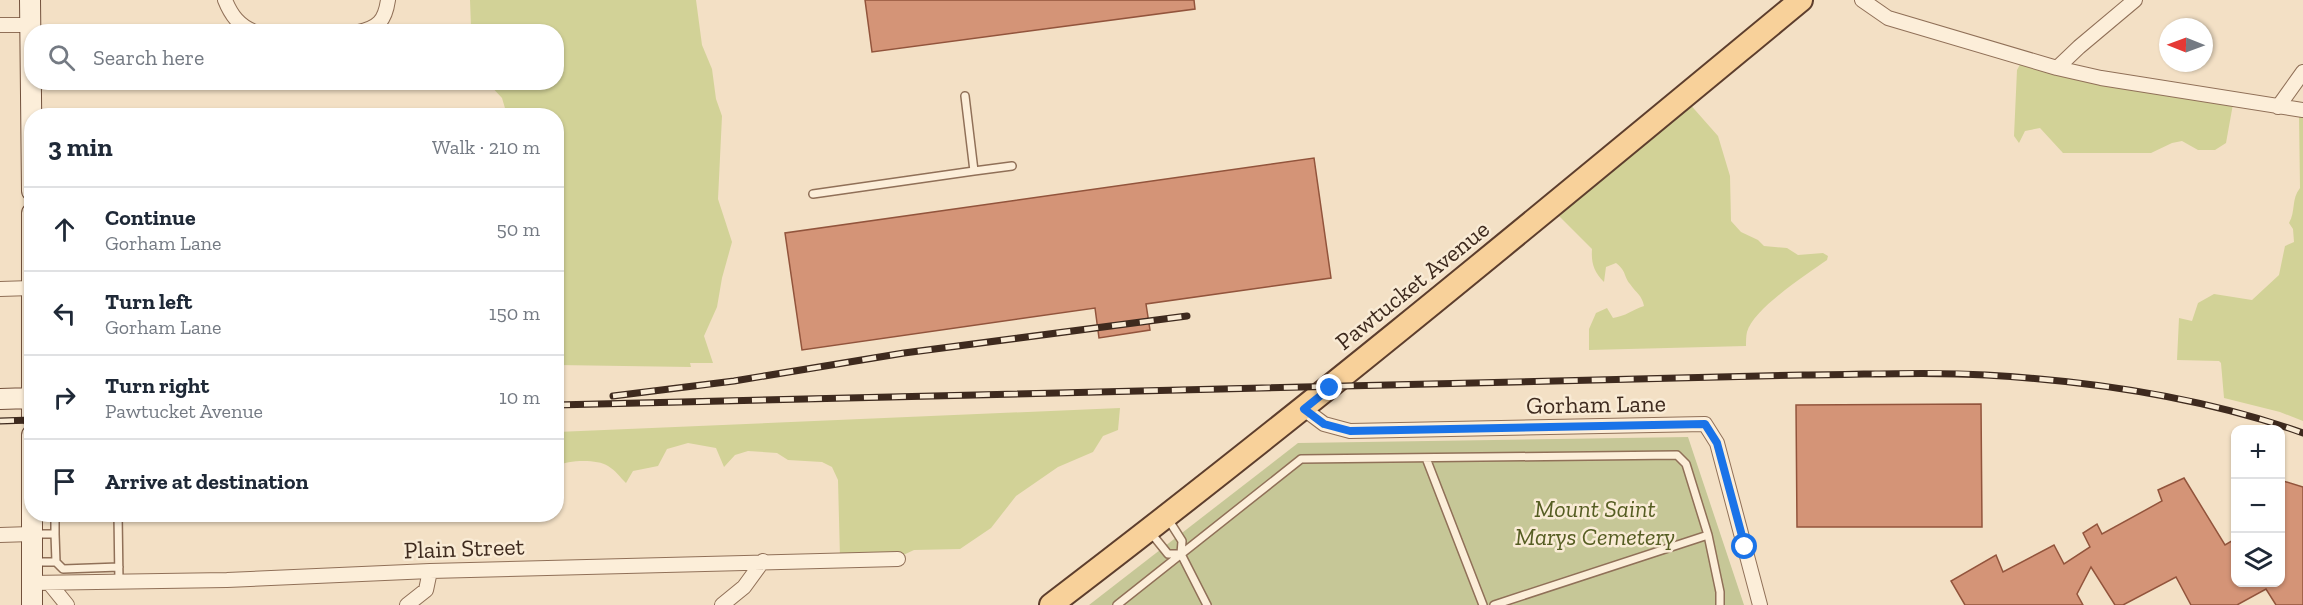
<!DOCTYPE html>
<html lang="en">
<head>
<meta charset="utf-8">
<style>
	body { margin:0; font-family:"Zilla Slab",serif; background:#f2f2f3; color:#1f2937 }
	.controls { position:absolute; right:18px; bottom:18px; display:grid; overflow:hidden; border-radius:12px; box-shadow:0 2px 4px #0004 }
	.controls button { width:54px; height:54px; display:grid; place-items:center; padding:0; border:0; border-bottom:2px solid #e0e1e3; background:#fff; color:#1f2937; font:30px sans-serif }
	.compass { position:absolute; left:2159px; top:18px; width:54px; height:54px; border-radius:50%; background:#fff; box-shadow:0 2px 4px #0004; rotate:271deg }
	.stop { position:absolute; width:18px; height:18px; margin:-14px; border:4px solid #1a73e8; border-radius:50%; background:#fff }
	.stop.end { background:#1a73e8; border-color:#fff; box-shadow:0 2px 6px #0008 }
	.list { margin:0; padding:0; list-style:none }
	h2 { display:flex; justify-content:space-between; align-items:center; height:78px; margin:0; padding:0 24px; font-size:26px }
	h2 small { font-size:20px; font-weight:400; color:#747a83 }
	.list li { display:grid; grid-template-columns:39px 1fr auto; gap:18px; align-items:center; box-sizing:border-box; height:84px; padding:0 24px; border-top:2px solid #e0e1e3 }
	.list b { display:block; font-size:22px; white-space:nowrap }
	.list p { margin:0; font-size:20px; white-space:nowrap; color:#747a83 }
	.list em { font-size:20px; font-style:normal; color:#747a83 }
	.icon { flex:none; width:33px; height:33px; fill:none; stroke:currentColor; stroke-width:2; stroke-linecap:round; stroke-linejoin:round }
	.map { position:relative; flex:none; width:2303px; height:605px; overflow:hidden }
	.search { position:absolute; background:#fff; box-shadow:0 2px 4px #0004; left:24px; top:24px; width:540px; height:66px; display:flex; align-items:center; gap:15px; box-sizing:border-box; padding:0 21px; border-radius:24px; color:#747a83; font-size:22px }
	.panel { position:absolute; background:#fff; box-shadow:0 2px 4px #0004; left:24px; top:108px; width:540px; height:414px; border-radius:24px }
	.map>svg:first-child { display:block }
</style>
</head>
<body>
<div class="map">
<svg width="2303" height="605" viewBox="0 0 2303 605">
	<rect width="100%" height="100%" fill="#f3e0c5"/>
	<path fill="#d2d297" d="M470,0H696L702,45L712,69L716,99L722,116L718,199L732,242L722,278L717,307L704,336L713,363H690L691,367L557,365L556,116L507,115L502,98L488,83L556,82V32L474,31L471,27Z
		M2023,59L2233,104L2226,143L2215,150H2198L2182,141L2172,143L2151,153H2063L2040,128L2025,131L2019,143L2014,136L2017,70Z
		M1688,102L1718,136L1730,176L1731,221L1741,232L1758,240L1764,246L1787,248L1798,255L1823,253L1828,256L1827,260C1807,274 1753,309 1747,332C1746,336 1746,342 1746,346L1589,350V329L1596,313L1607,308L1613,318C1626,316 1632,310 1644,306C1642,295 1636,293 1630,284C1623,275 1627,272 1616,263L1606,267L1604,282C1594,272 1591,263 1592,249L1554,211Z
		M2299,117H2303V421L2280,412L2224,398L2221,363L2219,361L2177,360L2179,318L2192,321L2198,303L2214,294L2252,300L2279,275L2285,246L2294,242L2293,229L2289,223C2296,211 2291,199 2300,188Z
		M1120,408L1118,430L1103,436L1093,452L1058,467L1016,496L991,528L960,549L914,550L899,557L840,558L838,480L832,467L822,462L788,460L777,453L748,451L735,455L724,467L716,448L688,443L667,449L658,466L633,471L626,483C620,477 615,470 608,466C597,459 568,460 557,466V432Z"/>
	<path fill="#c6c797" d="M1688,437L1744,605H1089L1298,443Z"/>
	<path fill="#d49477" stroke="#92543c" stroke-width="1.5" d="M865,0H1194L1195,9L872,52Z
		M1314,158L1331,278L1146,304L1150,330L1099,338L1095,308L802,350L785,233Z
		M1981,404L1982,527H1797L1796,405Z
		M2184,478L2225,545L2235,539V582H2280V480L2303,487V605H2276L2266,589L2237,605H2191L2176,577L2123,605H2115L2091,567L2077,594L2083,605H1965L1951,581L1996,555L2003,572L2054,545L2064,564L2090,547L2083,533L2097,524L2102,534L2162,501L2158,490Z"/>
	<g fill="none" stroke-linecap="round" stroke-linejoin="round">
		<g stroke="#907058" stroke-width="10">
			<path id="lane" d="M974,171L1012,166
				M813,194L974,171L965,96
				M1426,458L1483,605
				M118,514L119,582
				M1168,519L1182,541L1181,554L1207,605
				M1151,533L1168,554H1181
				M33,534H55V514
				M55,534L56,562L63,569L119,567
				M34,562H56
				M1117,605L1301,459L1677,455L1686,464L1708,535L1720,592V605
				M1494,605L1708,535"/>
		</g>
		<g stroke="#907058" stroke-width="16">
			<path id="street" d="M225,0C231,15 239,26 255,32
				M1862,0L1888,18L2057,68L2101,78L2303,110
				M0,25H30
				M358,32C378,28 385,21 388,0
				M2057,68L2079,47L2135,0
				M2278,107L2303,72
				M0,289L31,288
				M1304,409L1324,424L1350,431L1705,424L1717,443L1760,605
				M0,535L31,534
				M31,583L227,580L430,571L898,559
				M50,584L67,605
				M407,605L426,590L430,571
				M722,605L744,587L763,561"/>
		</g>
		<g stroke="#72513c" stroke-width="22">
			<path id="secondary" d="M30,0L32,191
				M32,213V417
				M0,399L31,398
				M32,435V605"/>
		</g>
		<g stroke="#5d3e2d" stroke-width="26">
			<path id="primary" d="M1051,605C1307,410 1553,205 1801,0"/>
		</g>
		<use href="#lane" stroke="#fceed9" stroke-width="7"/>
		<use href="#street" stroke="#fceed9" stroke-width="14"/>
		<use href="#secondary" stroke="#fceed9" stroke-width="20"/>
		<use href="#primary" stroke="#f8d19a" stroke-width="22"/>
		<g stroke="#3e2a1e" stroke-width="7">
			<path id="rail" d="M613,396L734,381L904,353L1187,316
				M556,405L1803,375C1864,375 1925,371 1986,375C2092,381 2202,397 2303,433
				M0,421L32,420"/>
		</g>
		<use href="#rail" stroke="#f9ebd5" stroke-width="4.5" stroke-dasharray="14" stroke-linecap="butt"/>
	</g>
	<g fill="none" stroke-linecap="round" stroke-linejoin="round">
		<path stroke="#1a73e8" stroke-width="8" d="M1330,388L1304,409L1324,424L1350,431L1705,424L1717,443L1745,547"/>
	</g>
	<g text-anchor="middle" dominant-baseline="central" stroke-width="5" stroke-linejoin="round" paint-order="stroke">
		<g font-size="24" fill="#3e2a1e" stroke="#f9ebd5">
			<text transform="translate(1412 285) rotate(-39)">Pawtucket Avenue</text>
			<text transform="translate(1596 404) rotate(-1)">Gorham Lane</text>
			<text transform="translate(464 548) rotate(-2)">Plain Street</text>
		</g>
		<g font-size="24" font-style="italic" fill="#555d22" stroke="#f9ebd5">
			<text x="1595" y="508">Mount Saint<tspan x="1595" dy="28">Marys Cemetery</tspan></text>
		</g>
	</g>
</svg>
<div class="controls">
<button>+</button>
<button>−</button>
<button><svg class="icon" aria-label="layers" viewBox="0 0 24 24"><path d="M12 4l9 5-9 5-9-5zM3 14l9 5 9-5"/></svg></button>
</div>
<svg class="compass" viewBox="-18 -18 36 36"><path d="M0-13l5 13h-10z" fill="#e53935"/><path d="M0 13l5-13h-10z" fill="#747a83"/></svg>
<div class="stop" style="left:1745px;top:547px"></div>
<div class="stop end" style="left:1330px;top:388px"></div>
<div class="search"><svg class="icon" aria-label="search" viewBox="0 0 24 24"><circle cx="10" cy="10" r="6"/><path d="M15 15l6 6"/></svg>Search here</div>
<section class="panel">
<h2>3 min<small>Walk · 210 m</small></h2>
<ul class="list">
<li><svg class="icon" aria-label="ahead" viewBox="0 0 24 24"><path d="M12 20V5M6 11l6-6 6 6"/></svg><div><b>Continue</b><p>Gorham Lane</p></div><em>50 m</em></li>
<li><svg class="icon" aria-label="left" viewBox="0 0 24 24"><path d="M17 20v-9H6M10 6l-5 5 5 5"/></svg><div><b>Turn left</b><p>Gorham Lane</p></div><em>150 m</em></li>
<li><svg class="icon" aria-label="right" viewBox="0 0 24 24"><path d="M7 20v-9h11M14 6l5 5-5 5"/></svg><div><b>Turn right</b><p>Pawtucket Avenue</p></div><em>10 m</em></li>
<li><svg class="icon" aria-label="arrive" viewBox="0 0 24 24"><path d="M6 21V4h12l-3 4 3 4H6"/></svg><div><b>Arrive at destination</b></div></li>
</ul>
</section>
</div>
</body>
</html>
